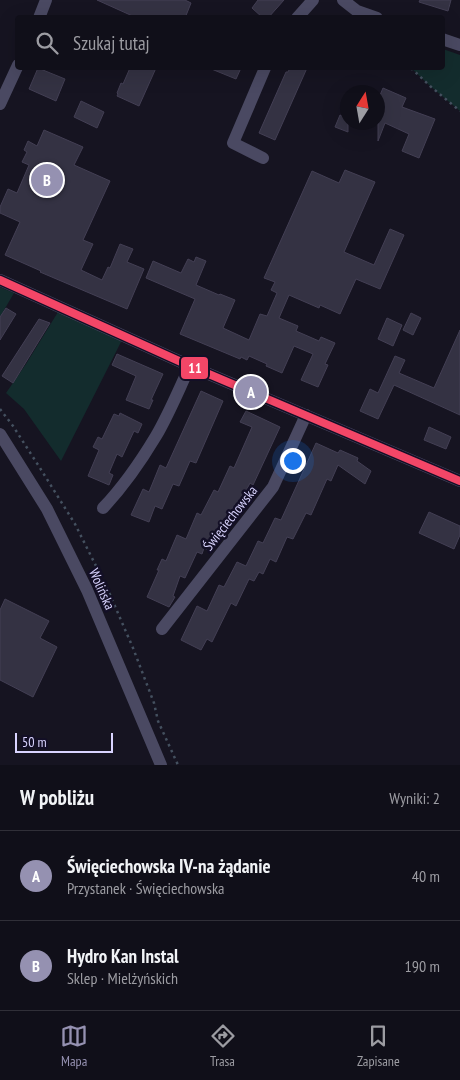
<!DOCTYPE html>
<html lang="pl">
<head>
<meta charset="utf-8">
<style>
	body { margin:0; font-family:"PT Sans Narrow",sans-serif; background:#191822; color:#f1f3f6 }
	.compass { position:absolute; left:340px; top:85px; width:45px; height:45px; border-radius:50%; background:#100f19; box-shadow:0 5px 20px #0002; rotate:11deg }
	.scale { position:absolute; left:15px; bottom:12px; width:98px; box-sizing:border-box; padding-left:5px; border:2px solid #d9d4ff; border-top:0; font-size:14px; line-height:18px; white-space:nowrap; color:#d9d4ff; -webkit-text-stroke:4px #130f26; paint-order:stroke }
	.you { position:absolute; left:292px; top:460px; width:18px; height:18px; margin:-12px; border:4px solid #fff; border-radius:50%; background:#1a73e8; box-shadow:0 0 0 8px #1a73e833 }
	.badge { display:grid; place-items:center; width:32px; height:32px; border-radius:50%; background:#9591b1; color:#fff; font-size:16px; font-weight:700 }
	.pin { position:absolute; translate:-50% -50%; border:2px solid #fff; box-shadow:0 1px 5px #0006 }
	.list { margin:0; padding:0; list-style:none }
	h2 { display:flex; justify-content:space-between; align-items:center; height:65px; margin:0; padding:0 20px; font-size:21px }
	h2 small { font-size:16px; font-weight:400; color:#9c9ca2 }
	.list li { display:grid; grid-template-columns:32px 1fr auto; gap:15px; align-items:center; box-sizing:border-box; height:90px; padding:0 20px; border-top:1px solid #302f38 }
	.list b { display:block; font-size:19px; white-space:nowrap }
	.list p { margin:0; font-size:16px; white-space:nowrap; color:#9c9ca2 }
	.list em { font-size:16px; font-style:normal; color:#9c9ca2 }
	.icon { flex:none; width:28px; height:28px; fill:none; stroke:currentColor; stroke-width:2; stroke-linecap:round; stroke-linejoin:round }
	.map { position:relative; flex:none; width:460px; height:765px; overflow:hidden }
	.search { position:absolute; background:#100f19; box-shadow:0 5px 20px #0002; left:15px; right:15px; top:15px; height:55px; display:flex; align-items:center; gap:12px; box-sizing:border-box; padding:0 18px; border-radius:5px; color:#9c9ca2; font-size:19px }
	.sheet { height:245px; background:#100f19 }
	nav { display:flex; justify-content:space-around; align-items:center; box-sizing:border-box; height:70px; border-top:1px solid #302f38; background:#100f19; font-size:14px; color:#9c9ca2 }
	nav a { display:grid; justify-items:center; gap:2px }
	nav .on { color:#9591b1 }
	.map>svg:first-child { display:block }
</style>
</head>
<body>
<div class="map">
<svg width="460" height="765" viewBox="0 0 460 765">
	<rect width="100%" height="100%" fill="#161421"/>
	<path fill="#132c2d" d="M443,49L460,55V111L430,86L411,68H442Z
		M0,287L14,293L0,317Z
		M58,312L122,340L61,461L24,409L6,393L26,364Z"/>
	<path fill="#343243" stroke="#433f54" d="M97,0H185L191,3L185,18H137Z
		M258,0H284L268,18H263L252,8Z
		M420,0H451L448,11L419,2Z
		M38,68L65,79L56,101L29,89Z
		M130,68H156L139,106L117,96L118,94L117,93L121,83L123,84Z
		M209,68H241L236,79Z
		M290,68H307L275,140L259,133L286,72H288Z
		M383,88L406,98L402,107L435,119L419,158L402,151L409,134L385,123L378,141V100Z
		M81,101L104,112L97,128L74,117Z
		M340,115L348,119V132L335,127Z
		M44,130L83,147L74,165L110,181L83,240L93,244L81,270L102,280L108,267L110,268L120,244L133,249L127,262L144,269L127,309L40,272L41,271L5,255L20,222L0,213V207L8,189L17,193L29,165L22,162L27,152L24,150L28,141L37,146Z
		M345,170L375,182L344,252L374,265L390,229L404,235L380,289L356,279L340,314L320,305L319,308L289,295L279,318L298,326L296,331L319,341L321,337L335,343L325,364L328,365L318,387L301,380L313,354L294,346L282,373L266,366L267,364L249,356L247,360L241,357L240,359L180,334L195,299L146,278L153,261L181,273L188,259L194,262L196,257L206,261L196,285L219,295L220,294L235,300L223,328L249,340L260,314L267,316L277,293L271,290L275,282L264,278L312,171L339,183Z
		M6,308L16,314L0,340V317Z
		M411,313L421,318L413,335L403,330Z
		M387,318L402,325L393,346L378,339Z
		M39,319L50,323L13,383L2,376Z
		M460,330V415L394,385L378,419L360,411L370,389L378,393L395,356L405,360L399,373L434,388Z
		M117,354L163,374L151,400H153L149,409L126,400L136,376L112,365Z
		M201,391L223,401L196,463L190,461L179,486L173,484L162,509L155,506L149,522L131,515L143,489L149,492L160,465L166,468Z
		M246,411L280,427L253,485L250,483L237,509L233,507L221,532L216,530L208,550L204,548L202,554L197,552L185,578L180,576L173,596L175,597L169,607L147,597L159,570H157L162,559L166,561L177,535L186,539L197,513L201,515L214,490L218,492L230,466L234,468L252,427L240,422Z
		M120,413L142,424L138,433L134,431L122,457L117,454L109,473L113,475L109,485L88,476L99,450L93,447L98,437L102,439L114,414L119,416Z
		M429,427L451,437L446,449L424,440Z
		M316,443L338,453L340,450L358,458L357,461L371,471L365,484L338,465L331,481L327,479L311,515L306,513L293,539L287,537L276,562L270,559L263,574L259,572L254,581L249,579L236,606L231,603L212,642L207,639L201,650L181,640L197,606L207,611L219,585L224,587L237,562L246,566L258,541L263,543L275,518L281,520Z
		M429,512L460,526V535L454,549L419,533Z
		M5,599L49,621L40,638L57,647L33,697L0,680V610Z"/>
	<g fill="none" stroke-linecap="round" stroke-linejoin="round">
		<path stroke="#44505f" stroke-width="2.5" stroke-dasharray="2.5 4" stroke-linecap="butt" d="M411,68L430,86L460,111
			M0,409L13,426L40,468L75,524L108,590L133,648L154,703L158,721L178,765"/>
		<path stroke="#4a4962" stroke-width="12" d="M343,0L357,11L377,18
			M39,18L46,0
			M297,18L313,0
			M442,39L460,45
			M0,104L18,65
			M263,158L233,143L265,68
			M0,280L190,366L460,481
			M0,434L47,509L87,590L161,765
			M103,508C123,487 141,461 156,436C169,414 179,389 190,366
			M162,629L273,487L306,415"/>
		<g stroke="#130f26" stroke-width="11">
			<path id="bus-1" d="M0,280L190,366L460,481"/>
		</g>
		<use href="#bus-1" stroke="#f34667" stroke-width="8"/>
	</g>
	<g text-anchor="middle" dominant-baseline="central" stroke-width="5" stroke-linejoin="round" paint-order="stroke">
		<g font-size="14" fill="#d9d4ff" stroke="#130f26">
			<text transform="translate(230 518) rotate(-52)">Święciechowska</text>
			<text transform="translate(102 589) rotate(66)">Wolińska</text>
		</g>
	</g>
	<rect stroke="#130f26" stroke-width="2" x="180" y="356" width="29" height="24" rx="5" fill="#f34667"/>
	<g font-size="14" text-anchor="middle" font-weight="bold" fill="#fff">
		<text x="195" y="373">11</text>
	</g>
</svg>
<svg class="compass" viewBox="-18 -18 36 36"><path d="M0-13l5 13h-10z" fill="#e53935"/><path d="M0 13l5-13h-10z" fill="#9c9ca2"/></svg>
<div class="scale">50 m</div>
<div class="you"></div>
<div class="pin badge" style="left:251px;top:392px">A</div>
<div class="pin badge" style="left:47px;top:180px">B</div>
<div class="search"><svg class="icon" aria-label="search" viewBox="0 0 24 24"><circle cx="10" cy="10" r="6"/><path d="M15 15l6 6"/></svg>Szukaj tutaj</div>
</div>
<section class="sheet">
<h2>W pobliżu<small>Wyniki: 2</small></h2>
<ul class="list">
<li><span class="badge">A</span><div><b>Święciechowska IV-na żądanie</b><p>Przystanek · Święciechowska</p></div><em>40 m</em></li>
<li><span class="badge">B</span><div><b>Hydro Kan Instal</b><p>Sklep · Mielżyńskich</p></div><em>190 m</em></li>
</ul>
</section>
<nav>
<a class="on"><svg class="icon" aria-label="map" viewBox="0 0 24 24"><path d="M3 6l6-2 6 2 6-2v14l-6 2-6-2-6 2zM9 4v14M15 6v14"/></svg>Mapa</a>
<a><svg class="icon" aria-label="directions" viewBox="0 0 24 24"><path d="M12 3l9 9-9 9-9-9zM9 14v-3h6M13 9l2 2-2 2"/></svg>Trasa</a>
<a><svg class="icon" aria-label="saved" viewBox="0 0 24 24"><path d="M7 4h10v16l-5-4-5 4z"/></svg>Zapisane</a>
</nav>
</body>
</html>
